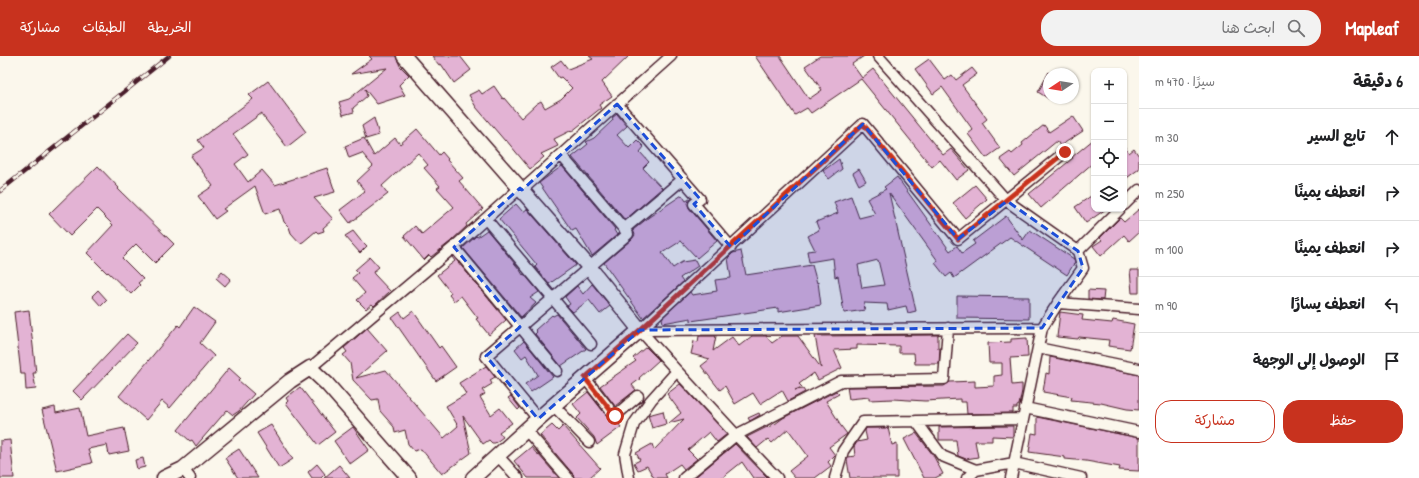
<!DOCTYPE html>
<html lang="ar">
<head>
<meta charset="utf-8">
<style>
	body { margin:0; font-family:"Patrick Hand","Playpen Sans Arabic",sans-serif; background:#f2f2f2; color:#202124; direction:rtl }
	.controls { position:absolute; right:12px; top:12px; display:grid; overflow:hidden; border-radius:8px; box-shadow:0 1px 3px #0004 }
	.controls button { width:36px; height:36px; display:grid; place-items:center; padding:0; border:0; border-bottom:1px solid #e0e0e0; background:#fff; color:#202124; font:20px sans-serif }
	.compass { position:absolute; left:1043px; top:12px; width:36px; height:36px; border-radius:50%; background:#fff; box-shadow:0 1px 3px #0004; rotate:258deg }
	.stop { position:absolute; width:12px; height:12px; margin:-9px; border:3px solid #c8321e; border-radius:50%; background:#fff }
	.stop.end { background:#c8321e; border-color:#fff; box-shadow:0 1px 4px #0008 }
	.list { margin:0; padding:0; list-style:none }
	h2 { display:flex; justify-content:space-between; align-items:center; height:52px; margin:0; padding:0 16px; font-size:17px }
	h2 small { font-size:13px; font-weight:400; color:#757577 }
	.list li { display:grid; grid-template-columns:26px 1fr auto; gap:12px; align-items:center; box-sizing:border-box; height:56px; padding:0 16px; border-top:1px solid #e0e0e0 }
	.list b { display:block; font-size:15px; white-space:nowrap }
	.list em { font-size:13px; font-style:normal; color:#757577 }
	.actions { display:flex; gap:8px; padding:12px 16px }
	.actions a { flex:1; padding:9px 0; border:1px solid #c8321e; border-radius:16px; text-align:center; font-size:14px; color:#c8321e }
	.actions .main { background:#c8321e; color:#fff }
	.icon { flex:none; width:22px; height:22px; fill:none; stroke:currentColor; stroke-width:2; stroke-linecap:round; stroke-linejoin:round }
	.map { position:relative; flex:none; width:1139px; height:422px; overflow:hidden; direction:ltr }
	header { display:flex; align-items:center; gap:24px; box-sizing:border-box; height:56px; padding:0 20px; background:#c8321e; color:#fff }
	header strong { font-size:19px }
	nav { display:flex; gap:22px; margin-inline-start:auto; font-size:14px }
	.search { width:280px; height:36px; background:#f2f2f2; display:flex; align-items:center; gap:10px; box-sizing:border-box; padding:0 14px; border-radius:16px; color:#757577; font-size:15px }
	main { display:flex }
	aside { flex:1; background:#fff }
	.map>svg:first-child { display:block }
</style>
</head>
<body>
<header>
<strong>Mapleaf</strong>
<div class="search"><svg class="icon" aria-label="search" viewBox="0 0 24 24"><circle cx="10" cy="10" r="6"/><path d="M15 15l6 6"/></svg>ابحث هنا</div>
<nav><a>الخريطة</a><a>الطبقات</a><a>مشاركة</a></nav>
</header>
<main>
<aside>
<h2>6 دقيقة<small>سيرًا · 470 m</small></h2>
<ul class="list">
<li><svg class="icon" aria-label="ahead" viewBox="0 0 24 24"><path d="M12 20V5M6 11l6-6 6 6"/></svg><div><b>تابع السير</b></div><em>30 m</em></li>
<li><svg class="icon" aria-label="right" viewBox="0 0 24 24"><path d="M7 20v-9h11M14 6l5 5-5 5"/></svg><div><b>انعطف يمينًا</b></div><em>250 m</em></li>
<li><svg class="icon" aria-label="right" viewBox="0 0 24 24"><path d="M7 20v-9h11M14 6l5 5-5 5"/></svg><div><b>انعطف يمينًا</b></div><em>100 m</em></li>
<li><svg class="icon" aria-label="left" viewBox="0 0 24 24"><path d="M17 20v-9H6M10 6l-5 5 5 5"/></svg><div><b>انعطف يسارًا</b></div><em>90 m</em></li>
<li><svg class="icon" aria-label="arrive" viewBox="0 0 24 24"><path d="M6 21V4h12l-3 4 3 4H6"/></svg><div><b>الوصول إلى الوجهة</b></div></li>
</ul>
<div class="actions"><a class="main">حفظ</a><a>مشاركة</a></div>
</aside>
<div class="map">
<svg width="1139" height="422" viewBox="0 0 1139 422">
	<rect width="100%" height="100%" fill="#fbf7ec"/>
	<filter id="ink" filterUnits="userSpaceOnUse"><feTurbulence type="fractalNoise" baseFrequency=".025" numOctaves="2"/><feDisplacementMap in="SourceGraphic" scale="8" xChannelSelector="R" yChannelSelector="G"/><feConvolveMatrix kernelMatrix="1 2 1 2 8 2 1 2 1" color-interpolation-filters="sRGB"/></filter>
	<g filter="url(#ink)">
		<path fill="#e3b3d4" stroke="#4a1f2b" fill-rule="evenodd" d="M369,0H396L400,10L409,19L399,29L405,39L377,48L365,33L367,40L353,52L354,56L343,59L339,46L349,43L387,12L351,18L372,3Z
			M432,0H460L471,14L454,27L441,8L439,9Z
			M589,0H629L602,26L612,40L599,49L601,52L571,76L570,75L554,83L558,90L541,98L544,101L530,113L506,84L505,85L476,51L469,39L479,34L482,38L494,30L503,43L504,42L521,62L536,48L541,45L545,52L561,43L572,32L561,21L559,22L551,11L561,4L568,13L593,3Z
			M755,0H780L809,43L822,34L805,10L820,0H864L852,8L862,22L873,13L943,99L951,93L969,114L956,124L940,104L932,111L861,23L811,57L807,52L795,59Z
			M929,3L945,24L952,19L956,24L972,12L977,18L962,29L987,63L982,67L1000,92L986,102L968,78L973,74L942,31L933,38L915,13Z
			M1049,16V43L1038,36Z
			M268,25L306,76L287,91L262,59V57L233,78L248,98L235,108L248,126L262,114L275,129L327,112L335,136L314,142L333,163L323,172L324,175L318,177L316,175L303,186L300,187L291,177L289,171L284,166L280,153L265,158L255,130L223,153L226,155L215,163L198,140L213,130L191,100L204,92L198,84L253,43L249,39Z
			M617,58L627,70L617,79L629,92L637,84L644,91L640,96L649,106L643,112L662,132L625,164L572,101L588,88L586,86L594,82L613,64L612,62Z
			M1073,60L1083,75L1060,90L1057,85L1014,120L1000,103L1010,96L1012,98L1023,89L1022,87L1044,69L1049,76Z
			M374,62L379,79L366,83L362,70Z
			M417,73L439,99L442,96L448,103L447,104L463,122L459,125L483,153L466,168L467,170L450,186L431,201L429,199L424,204L404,180L415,170L422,178L454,151L437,132L440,130L424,112L428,109L418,97L382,130L388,138L350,167L340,154L365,135L357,125L373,110L362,97L349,102L345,90L364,82L374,100L395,82L400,88Z
			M1094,83V106L1041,152L1029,138L1073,102L1072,101Z
			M1124,90L1129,97L1134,93L1139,100V113L1124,124Z
			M839,103L842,113L829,123L823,115Z
			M98,110L119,132L118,133L174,188L155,207L136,188L122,202L143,223L138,227L140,229L131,238L108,216L107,217L87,197L113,169L97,153L70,180L49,158Z
			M562,110L615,173L614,174L617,179L592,200L576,173L572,175L539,127Z
			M859,113L866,125L859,129L853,117Z
			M897,121L950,195L957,190L962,197L975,188L973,185L1006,160L1023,184L1030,174L1074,203L1075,206L1067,219L1010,181L954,222L951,217L946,221L935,207L938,205L889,137L916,255L908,257L906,250L888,254L887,248L864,247L865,254L844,257L838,220L835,221L833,202L809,206L807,195L815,194L808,180L819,174L816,166L838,157L834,146L851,140L859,162L875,158L867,143L886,133L884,131ZM878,204L884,229L862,232L858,209Z
			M975,129L987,143L965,162L953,147Z
			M1094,138V153H1106L1086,167L1075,151Z
			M682,139L686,145L690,143L688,149L689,152L717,185L697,202L681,185L662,197L673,212L682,206L695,204L698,210L680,222L683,226L643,262L604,207L632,183L635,179L633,174L649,161Z
			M516,148L523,156L527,153L576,209L549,228L535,211L537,209L499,163Z
			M1139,153V176L1129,185L1124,179L1101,200L1093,190L1102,184L1100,182L1120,162L1124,166Z
			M487,174L520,214L523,219L524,218L539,236L530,242L536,247L521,261L463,192L476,180L477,181Z
			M353,175L361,185H362L367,190L360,197L345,180Z
			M741,195L746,219L812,209L817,227L818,226L821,249L778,256V252L691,265V262L663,267L662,262L690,236L692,239L717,235L715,224L731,222L728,202L733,197Z
			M453,200L506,264L489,279L476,263L478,262L461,240L454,245L449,239L451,237L437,219L455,205L452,201Z
			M370,201L379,211L373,216L374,218L390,235L374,250L372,248L366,253L357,244L365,237L352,222L358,217L355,214Z
			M1130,214H1139V237H1132Z
			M222,215L231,223L225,230L216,222Z
			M592,228L610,250L600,258L589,244L573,256L567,250L570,248L565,241L577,230L583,238Z
			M98,234L107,244L101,250L92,240Z
			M1088,234L1104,235L1103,244L1088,243Z
			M957,240L1029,241V263L957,262Z
			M194,251L215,266L200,287L214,300L170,352L162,345L146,364L119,340L178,269L180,271Z
			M29,254L36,317H33L36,333L26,334L25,318H21L14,256Z
			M413,255L439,292L441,290L456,311L436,325L392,262L400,256L404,262Z
			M1060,256L1083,259L1082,264L1112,267L1113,264L1134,268L1130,293L1108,290L1109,284L1079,281L1078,283L1057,281Z
			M557,258L586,293L561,310L535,278L537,276L535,274L552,259L553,260Z
			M367,272L387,295L356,322L386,314L444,382L458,370L446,350L466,338L459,327L486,310L495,321L490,324L492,328L482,334L485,338L480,341L491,359L500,352L512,367L499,376L503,381L495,387H492L489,384L483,388L463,360L471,397L442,418L421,393L414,395L408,388L405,374L395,377L394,371L380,355L378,343L372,344L353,324L350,307L343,299L347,296L344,292Z
			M127,278L137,287L82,344L73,335Z
			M938,279V292H940L939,308H915L914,297H899V290L857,289V293L834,294L842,312L818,324L814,317L799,328L802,331L795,334L803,333L805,336L788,345L782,334L760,348L753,337L735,348L725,330L720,334L701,310L710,303L691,298L694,285L698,286L699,280H716L713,295L732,281L739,290L752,280H766L772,287L782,280H798L821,312L815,280Z
			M1027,282L1028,301L1010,302L1012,329L1022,328V335L1019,349L1017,350V352H1013V357L967,358L966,346H960V343L925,345L893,343L869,344V341L849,343L847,331L944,330L950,326L975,325V331L994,330V320L1002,319V307H989L988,287L1011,286V283Z
			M524,285L553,321L531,336L525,328L538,319L526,299L522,302L515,293Z
			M646,291L659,304L639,322L640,323L632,329L636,334L615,350L600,330L636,305L633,302Z
			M1050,301L1139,319V354L1127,353L1101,347L1071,344L1072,341L1043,336L1046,317L1049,318Z
			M229,312L240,322L238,324L254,338L239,355L233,359L227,354L196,390L192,384L190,385L178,374Z
			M680,328L727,378L717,386L709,376L688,394L697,403L684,413L680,408L665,418L667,422H654L647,410L638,414L634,407L640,404L636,397L652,388L654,394L684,363L669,367L681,357L667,338Z
			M300,331L335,376L318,389L286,347L288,345L286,342Z
			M836,335L839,338L826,345L839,366H838L847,378L829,391L835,399L828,406L831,410L815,422H795L789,415L808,400L788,373L772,387L768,383L757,392L747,381L767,371L768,372L774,367L775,368L783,362Z
			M588,336L610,364L613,366H617L621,371L597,389L594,381L577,362L581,358L573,348Z
			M511,340L520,352L518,354L508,342Z
			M55,351L56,357L80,352L86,380L124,372L129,395L109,399L107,389L88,393L92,407L57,415L42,354Z
			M663,355L666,368L652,372L648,359Z
			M759,357L760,359L750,365L748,362Z
			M1037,361L1139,382V415L1119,414L1120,411L1086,405L1065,403V401L1029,396L1032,377L1037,378Z
			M271,369L293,403L279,412L257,377Z
			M552,369L558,375L563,370L600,412L589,422H574L573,418L540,379Z
			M1013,370V381L992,380V385H975L978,401L966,403L958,400L956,384H939V371Z
			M353,371L369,394L350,408L334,385Z
			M866,372H888L892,389L897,387V422H850L847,404L848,401L855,400L854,391L857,386L867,384L865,375Z
			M916,377L933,399L943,418L935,422H924L904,383Z
			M10,384L14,422H0V385Z
			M735,388L768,422H753L742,406L722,422H694Z
			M531,391L537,398H538L559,422H528L514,405Z
			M239,393L258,422H238L225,402Z
			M143,402L145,411L137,413L135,404Z
			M317,408L325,418L321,422H312L308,416Z
			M339,409L350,422H324Z"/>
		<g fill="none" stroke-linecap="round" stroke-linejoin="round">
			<g stroke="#4a1f2b" stroke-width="13">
				<path id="street" d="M617,48L700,143L694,148L731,191
					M561,99L624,173L683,123
					M520,132L454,191L557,315
					M522,134L671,0
					M1124,149L1139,134
					M486,163L591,288
					M1078,195L1120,153
					M1058,247L1139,253
					M640,274L1042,272L1058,247L1083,212L1078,195L1007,145L878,0
					M640,274L863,68L958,183L1065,96
					M1038,292L1139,313
					M310,312L454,191
					M677,315L736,379L684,422
					M585,322L615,360L638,340
					M554,350L589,386
					M1025,352L1139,376
					M538,363L486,300L628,178L624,173
					M916,365L942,400L976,414
					M526,374L568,422
					M498,400L518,422
					M183,413L190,422
					M629,422L625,398L634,368L651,344L677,315L640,274
					M777,422L736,379L841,325L944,323L948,272
					M835,422L843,395L863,366L1023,363
					M967,422L976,414L1014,407L1081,422
					M1011,422L1042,272"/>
			</g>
			<g stroke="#4a1f2b" stroke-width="17">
				<path id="secondary" d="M404,0L590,212L640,274L538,363L473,422
					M164,422L183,413L290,325L310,312L327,328L409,422"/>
			</g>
			<use href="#street" stroke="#fbf7ec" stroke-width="10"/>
			<use href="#secondary" stroke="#fbf7ec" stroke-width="14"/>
			<g stroke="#4a1f2b" stroke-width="4.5">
				<path id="rail" d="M0,135L169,0"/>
			</g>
			<use href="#rail" stroke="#fbf7ec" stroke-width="3" stroke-dasharray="9" stroke-linecap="butt"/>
		</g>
	</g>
	<g fill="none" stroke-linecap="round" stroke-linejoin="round" filter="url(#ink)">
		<path stroke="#c8321e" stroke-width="5" d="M615,360L585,322L640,274L863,68L958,183L1065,96"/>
	</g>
	<path fill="#1d4ed8" fill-opacity="0.2" stroke="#1d4ed8" stroke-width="3" stroke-dasharray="8 5" stroke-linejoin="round" d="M617,48L700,143L694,148L731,191L863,68L958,183L1007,145L1078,195L1083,212L1042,272L640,274L538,363L486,300L520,271L454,191L520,132L522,134Z"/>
</svg>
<div class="controls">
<button>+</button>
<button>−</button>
<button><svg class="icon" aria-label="locate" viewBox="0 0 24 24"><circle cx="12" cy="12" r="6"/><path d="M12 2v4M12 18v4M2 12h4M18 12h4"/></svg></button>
<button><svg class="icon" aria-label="layers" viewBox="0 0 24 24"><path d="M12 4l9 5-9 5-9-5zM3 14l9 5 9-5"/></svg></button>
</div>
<svg class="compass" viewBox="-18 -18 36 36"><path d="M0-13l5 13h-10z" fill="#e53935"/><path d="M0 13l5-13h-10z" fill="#757577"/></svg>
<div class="stop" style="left:615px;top:360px"></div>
<div class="stop end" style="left:1065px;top:96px"></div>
</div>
</main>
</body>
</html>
